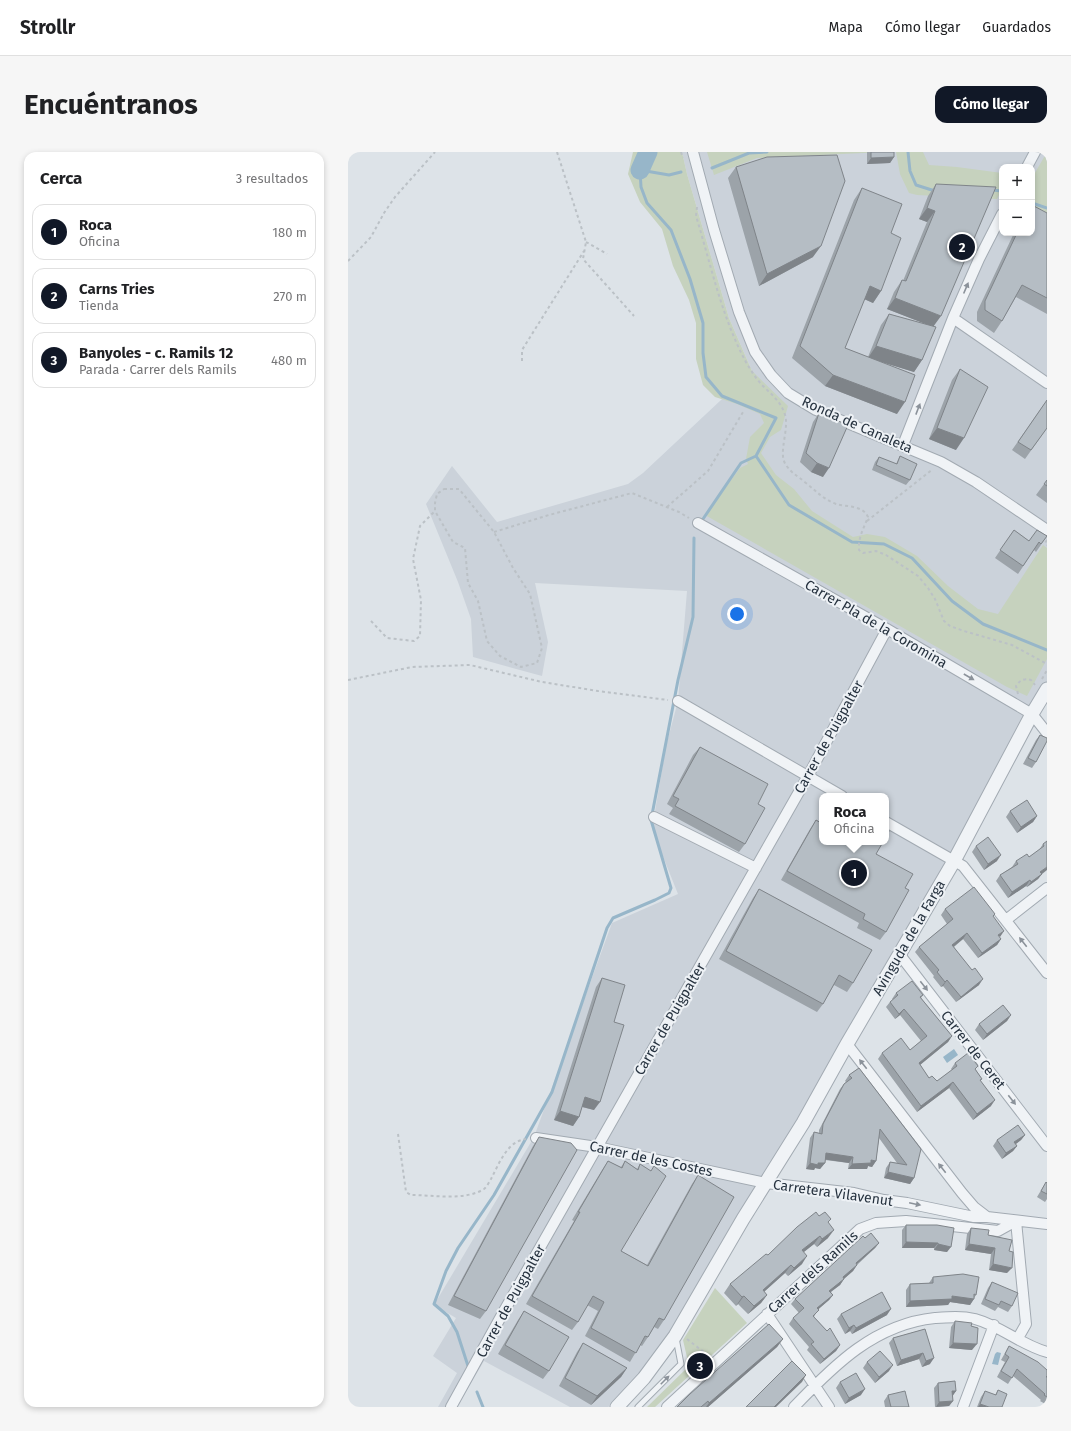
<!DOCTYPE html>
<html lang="es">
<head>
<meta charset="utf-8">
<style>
	body { margin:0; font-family:"Fira Sans",sans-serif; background:#f6f6f6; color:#202124 }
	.controls { position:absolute; right:12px; top:12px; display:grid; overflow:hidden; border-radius:8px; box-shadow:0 2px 6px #0003 }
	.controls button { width:36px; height:36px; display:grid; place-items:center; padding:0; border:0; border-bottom:1px solid #e0e0e0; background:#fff; color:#202124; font:20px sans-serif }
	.you { position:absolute; left:389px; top:462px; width:14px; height:14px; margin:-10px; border:3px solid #fff; border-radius:50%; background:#1a73e8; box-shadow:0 0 0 6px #1a73e833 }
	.badge { display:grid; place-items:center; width:26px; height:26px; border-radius:50%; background:#111827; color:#fff; font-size:13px; font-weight:700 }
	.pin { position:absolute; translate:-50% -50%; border:2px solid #fff; box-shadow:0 1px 4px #0006 }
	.popup { position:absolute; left:471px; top:641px; width:70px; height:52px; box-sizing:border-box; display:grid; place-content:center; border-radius:8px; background:#fff; filter:drop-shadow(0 1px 3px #0005); font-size:13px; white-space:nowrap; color:#757577 }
	.popup b { font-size:15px; color:#202124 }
	.popup::after { content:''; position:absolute; left:50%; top:100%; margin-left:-8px; border:8px solid transparent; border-top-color:#fff }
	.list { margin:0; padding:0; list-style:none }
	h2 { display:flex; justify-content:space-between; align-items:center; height:52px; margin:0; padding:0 16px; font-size:17px }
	h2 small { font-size:13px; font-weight:400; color:#757577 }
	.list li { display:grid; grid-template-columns:26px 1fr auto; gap:12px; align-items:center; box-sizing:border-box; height:56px; margin:0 8px 8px; padding:0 8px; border:1px solid #e0e0e0; border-radius:12px }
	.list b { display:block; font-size:15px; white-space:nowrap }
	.list p { margin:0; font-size:13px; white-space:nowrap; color:#757577 }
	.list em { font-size:13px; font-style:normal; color:#757577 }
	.map { position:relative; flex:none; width:699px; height:1255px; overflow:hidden; border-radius:12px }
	header { display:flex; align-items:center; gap:24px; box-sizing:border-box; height:56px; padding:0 20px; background:#fff; border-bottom:1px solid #e0e0e0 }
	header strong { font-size:19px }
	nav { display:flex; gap:22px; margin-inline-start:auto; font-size:14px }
	.intro { display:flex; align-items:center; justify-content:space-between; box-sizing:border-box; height:96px; padding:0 24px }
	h1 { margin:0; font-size:28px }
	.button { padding:10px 18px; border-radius:12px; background:#111827; color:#fff; font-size:14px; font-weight:700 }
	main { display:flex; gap:24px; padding:0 24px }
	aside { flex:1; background:#fff; border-radius:12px; box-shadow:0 2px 6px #0003 }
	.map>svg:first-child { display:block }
</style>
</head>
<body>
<header>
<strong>Strollr</strong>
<nav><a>Mapa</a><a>Cómo llegar</a><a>Guardados</a></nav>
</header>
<div class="intro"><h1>Encuéntranos</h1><a class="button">Cómo llegar</a></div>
<main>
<aside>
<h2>Cerca<small>3 resultados</small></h2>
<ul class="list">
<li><span class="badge">1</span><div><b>Roca</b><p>Oficina</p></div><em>180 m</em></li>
<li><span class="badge">2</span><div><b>Carns Tries</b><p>Tienda</p></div><em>270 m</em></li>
<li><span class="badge">3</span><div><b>Banyoles - c. Ramils 12</b><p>Parada · Carrer dels Ramils</p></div><em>480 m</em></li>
</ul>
</aside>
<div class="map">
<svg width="699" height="1255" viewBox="0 0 699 1255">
	<rect width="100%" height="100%" fill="#dde3e8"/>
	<path fill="#cbd2da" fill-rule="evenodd" d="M334,0H699V537L346,1152L278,1245L260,1255H222L136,1209L109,1255H90L109,1221L85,1204L108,1166L86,1153L186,985L264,771L330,742L304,677L318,594L330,549L339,439L187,431L200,490L194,524L125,505L123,467L110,430L78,352L104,314L149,370L280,332L295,321L404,219L381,166L339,22ZM654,15H684V81H654ZM474,644H538V690H474Z"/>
	<path fill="#c6d2be" d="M285,0H334L339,22L381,166L404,219L440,254L433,278L422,285L413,301L428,323L446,337L464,359L505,385L519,382L537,385L569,404L600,434L630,457L650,462L695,393L699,396V507L679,544L659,535L357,363L392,316L400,312L398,307L402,285L416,271L412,262L389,252L367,245L355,233L348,207V171L341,148L325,114L314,77L292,50L280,22Z
		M359,0H537L409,6L366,23Z
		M548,0H575L581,13L609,15L654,21V37L649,47L569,43L561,41L552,22Z
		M699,0V65L684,58V34L686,30L684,29V26Z
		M367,1136L399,1171L307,1255H299L341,1214L335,1188Z"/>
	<path fill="#97b6c9" d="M606,897L610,903L599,911L595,905Z
		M649,1200L653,1201L650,1213L644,1212L647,1202Z"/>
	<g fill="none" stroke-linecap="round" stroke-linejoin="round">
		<path stroke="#97b6c9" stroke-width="3" d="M560,0L562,19L568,33L587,39
			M364,16L401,1L419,0
			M333,20L321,23L292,18L293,35L299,51L323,78L342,127L355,171V201L358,225L374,244L428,266L408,304L441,353L504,390L536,392L564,406L604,449L635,472L699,498
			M645,38L653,39
			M684,51L699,56
			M355,367L393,311L408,304
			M120,1214L109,1180L100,1164L86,1152L98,1119L110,1096L146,1043L204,940L259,776L265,766L307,748L321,741L323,736L303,668L330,528L345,465L346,386
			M129,1240L135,1255"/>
		<path stroke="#97b6c9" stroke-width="19" d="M292,18L300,0"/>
		<g stroke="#a2aab2" stroke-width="7">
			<path id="service" d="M290,1255L333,1212L328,1186"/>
		</g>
		<g stroke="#a2aab2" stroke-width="12">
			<path id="minor" d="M345,0L366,78L391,160L407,200L423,223L440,241L468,258L593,310L628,330L699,378
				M679,15L687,0
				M605,166L699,231
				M555,293L605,166L631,107L654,62
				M350,371L539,477L684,562L699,581
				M330,549L494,644
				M306,665L408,716
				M538,670L615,714L699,821
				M658,768L699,736
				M552,803L699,994
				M499,892L614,1041L626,1055L639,1065
				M188,986L249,995L418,1031L506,1041L536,1048L559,1051L626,1065H639L699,1072
				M668,1069L678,1172L670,1186
				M419,1162L481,1255
				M103,1255L156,1159L460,624L539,477
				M319,1255L512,1077L528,1071L558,1069L650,1079L668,1069
				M446,1255C486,1213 527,1172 587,1166C601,1165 614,1164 627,1167C653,1174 673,1193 699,1200
				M615,1255L646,1173"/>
		</g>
		<g stroke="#a2aab2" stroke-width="15">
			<path id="tertiary" d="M269,1255L296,1226L327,1184L395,1067L455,971L499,892L606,709L684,562L699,537"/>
		</g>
		<path stroke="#bbc1c6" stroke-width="2" stroke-dasharray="3 3" stroke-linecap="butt" d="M209,0L238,90L235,107L286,164
			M333,0L335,6
			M349,55L348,64C363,113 374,167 399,212C404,220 409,228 415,234C423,242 432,249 436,260C443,275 429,301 438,313C444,322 450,324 458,331C468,339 475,347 488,352C498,355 515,353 520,365C516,376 510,385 511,398L515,401L528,399L538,403L570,424L580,436L587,447L596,469L602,474L616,479L664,493L699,512
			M238,90L259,102
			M0,109L23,85L36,61L47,45L87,0
			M174,209V198L236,99
			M96,337H111L146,380L165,416L182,442L194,496L189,511L173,515L152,504L139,489L130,449L120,431L117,396L105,390L87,359V351L89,342Z
			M319,355L360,319L395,260
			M519,369L585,317
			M146,380L201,363L284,341L331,360L341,366
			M699,388L697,391L699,393
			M23,469L39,486L66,489L72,484L73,448L65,407L72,374L87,359
			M694,527L699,518
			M0,528L64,515L122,513L194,530L250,539L320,548
			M670,542L668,534C672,528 676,526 683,528L687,533
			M50,982L58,1040L63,1043C85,1043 117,1049 136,1037C139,1035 141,1030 143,1027C151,1012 159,989 178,987
			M339,1187L361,1204"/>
		<use href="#service" stroke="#f0f3f6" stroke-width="5"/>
		<use href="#minor" stroke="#f0f3f6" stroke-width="10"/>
		<use href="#tertiary" stroke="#f0f3f6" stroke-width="13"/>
	</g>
	<path fill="#9ca3a9" d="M519,0H546V5L542,11L519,12Z
		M388,15L465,105L411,134L380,26Z
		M588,32L586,175L574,208L566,220L528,208L549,262L477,234L444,206L506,48L514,36L543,81L533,139L525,151L516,147L497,196L520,205L533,173L541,162L581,173L539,157L546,140L554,128L555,129L579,70L571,67L580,44Z
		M699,61V162L668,145L654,169L646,181L629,169V160L666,81H684Z
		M612,217L608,298L581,287L604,228Z
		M699,248V276L677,307L664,298Z
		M471,261L475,325L463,320L452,310L465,270Z
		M552,304L562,328L558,333L524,318L527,310L531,305L548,312Z
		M699,328V351L688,343Z
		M666,378L681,389L699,384L688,400L686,398L670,422L647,406Z
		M692,583L688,610L684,616L675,612L688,588Z
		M352,595L410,652L397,692L391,700L321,662L325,656L319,652L345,603Z
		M662,659L689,664L685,670L669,681L658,665Z
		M468,668L472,670L474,668L528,702L557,736L538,780L532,788L509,776L511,771L433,728L462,677Z
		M699,689L694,722L690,727L679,735L678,734L660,746L648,729L652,723L664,715L668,709L681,705L691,698L695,692Z
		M628,694L649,709L636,718L624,700Z
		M411,737L505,831L499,840L486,833L475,852L469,860L371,807L405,746Z
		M597,757L645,765L651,785L653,787L649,793L630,806L615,787L606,795L631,833L608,850L595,834L593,835L585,825L586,824L567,800L571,795L599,772L593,763Z
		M254,826L266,870L246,958L234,955L231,965L225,974L206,968L248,835Z
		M548,841L575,843L573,846L604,884L600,890L572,913L581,926L589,929L604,918L603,917L607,911L628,918L634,927L632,929L643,954L625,968L601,936L569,960L530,907L534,901L562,898L573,889L552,863L547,867L538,855L542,850L545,848L544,847Z
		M663,863L659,869L635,888L627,878L631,872Z
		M511,916L566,1026L562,1032L536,1026L538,1016L542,1010L549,1011L531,986L528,1009L524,1015L520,1014L519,1017H500L501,1011L477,1008V1011L472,1017L467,1016L466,1018L458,1017L462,986L466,980L471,981V978L492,937L496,932L498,930L497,929L501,923Z
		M677,983L673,988L668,992L669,994L665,999L654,1007L645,994L649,988Z
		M191,985L138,1159L132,1167L100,1153L185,994Z
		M260,1009L273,1015L277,1009L289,1017L292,1012L273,1099L299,1113L344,1032L350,1023L316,1168L310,1177L306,1175L300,1185L294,1194L292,1193L282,1210L237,1184L250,1159L239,1153L230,1170L224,1178L178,1152L226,1069L224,1068L254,1018Z
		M698,1030L699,1031V1047L697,1050L689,1045Z
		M471,1064L480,1071V1086L469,1095L466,1092L456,1100L454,1112L440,1124L437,1121L416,1140L419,1143L413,1151L400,1162L390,1152L388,1154L376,1141L382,1132L420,1103Z
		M558,1073L606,1076L599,1100L586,1098V1096H554V1078Z
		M623,1076L640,1083L661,1099L659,1121L641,1118L643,1102L617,1098L619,1082Z
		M517,1086L531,1091L527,1096L509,1113L505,1119L496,1127L492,1133L483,1140L485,1143L481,1148L470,1157L466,1165L492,1193L488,1199L472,1212L459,1198L461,1195L441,1172L445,1166L451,1161L443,1152L447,1147Z
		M585,1125L628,1143L622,1153L602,1150L600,1153L558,1155V1138L562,1132L581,1131Z
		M644,1130L664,1154L660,1160L650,1155L647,1159L633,1152L640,1136Z
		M176,1159L201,1219L195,1227L150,1202L170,1168Z
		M493,1162L539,1163L504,1182L502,1179L497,1182L489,1167Z
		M607,1169L623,1174L624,1198L601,1196L603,1175Z
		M577,1177L582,1212L574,1215L571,1207L549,1214L541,1191L545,1186Z
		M435,1187L429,1195L360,1255H329Z
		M235,1191L279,1216L273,1225L243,1253L211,1234L229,1200Z
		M661,1194L699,1225V1253L692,1249L693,1248L665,1224L660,1232L649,1225L657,1210L653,1208Z
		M519,1210L541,1219L527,1231L515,1216Z
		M492,1230L513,1243L497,1252L488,1236Z
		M590,1231L608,1239L604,1244L605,1249L601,1254L587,1255L586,1236Z
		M650,1238L654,1255H629L633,1245L637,1239L647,1243Z
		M540,1243L561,1255H537L536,1249Z"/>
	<path fill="#7f8489" d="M546,5L542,11L519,12L523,6Z
		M579,56L587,59L579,70L571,67Z
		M473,94L465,105L411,134L419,122Z
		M522,134L533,139L525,151L514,146Z
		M547,146L593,164L585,175L539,157Z
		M528,194L574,208L566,220L520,206Z
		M485,223L557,250L549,262L477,234Z
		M589,276L616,286L608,298L581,287Z
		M469,311L481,316L475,325L463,320Z
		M689,664L685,670L669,681L673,675Z
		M653,703L649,709L636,718L640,712Z
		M699,715V718L694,722L690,727L679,735L683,730L692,720Z
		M682,728L678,734L660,746L664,740Z
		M656,779L652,785L650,783Z
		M619,781L615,787L600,799L604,793Z
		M653,787L649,793L630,806L634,801Z
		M635,827L631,833L608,850L613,845Z
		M599,828L595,834L593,835L597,830Z
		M556,857L552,863L547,867L551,862Z
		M663,863L659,869L635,888L639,882Z
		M604,884L600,890L567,917L571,911Z
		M605,930L601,936L569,960L573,954Z
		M237,945L252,950L246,958L231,954Z
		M647,948L643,954L625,968L629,962Z
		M212,959L231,965L225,974L206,968Z
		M677,983L673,988L662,996L666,990Z
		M669,994L665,999L654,1007L658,1001Z
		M478,1001L505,1005L501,1011L474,1007Z
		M523,1008L528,1009L524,1015L520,1014L519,1017H500L504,1012Z
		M462,1011H477L472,1017L467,1016L466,1018L458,1017Z
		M540,1020L566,1026L562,1032L536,1026Z
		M486,1078L480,1086L469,1095L474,1087Z
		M472,1084L466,1092L448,1106L454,1098Z
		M558,1090L590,1091L586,1096H554Z
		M531,1091L527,1096L503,1117L508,1111Z
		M590,1092L603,1095L599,1100L586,1098Z
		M621,1092L647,1096L643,1102L617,1098Z
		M459,1104L454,1112L440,1124L446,1116Z
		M645,1112L664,1116L659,1121L641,1118Z
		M443,1113L437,1121L409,1146L415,1138Z
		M509,1113L505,1119L491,1131L496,1127L492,1133L477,1144L481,1139L495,1125Z
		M419,1143L413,1151L400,1162L406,1154Z
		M485,1143L481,1148L465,1162L469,1156Z
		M396,1144L390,1152L388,1154L394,1145Z
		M604,1144L626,1147L622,1153L602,1150L600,1153L558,1155L562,1149Z
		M543,1157L539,1163L504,1182L508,1176Z
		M506,1173L502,1179L497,1182L501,1176Z
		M435,1187L429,1195L360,1255H358L361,1251Z
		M605,1191L629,1192L624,1198L601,1196Z
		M492,1193L488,1199L472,1212L476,1207Z
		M575,1201L571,1207L549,1214L553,1208Z
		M586,1206L582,1212L574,1215L578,1209Z
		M545,1213L541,1219L527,1231L531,1225Z
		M279,1216L273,1225L243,1253L249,1244Z
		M458,1223L454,1230L428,1255H426Z
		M517,1237L513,1243L497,1252L501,1246Z
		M604,1239H608L604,1245Z
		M605,1249L601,1254L588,1255L591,1250Z
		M632,1252L641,1255H630Z"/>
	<path fill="#b5bdc4" stroke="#7f8489" d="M523,0H546V5L523,6Z
		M489,3L497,29L473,94L419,122L388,15L419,5Z
		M588,32L648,35L593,164L547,146L554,128L558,129L587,59L579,56Z
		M514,36L554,52L543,81L553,86L533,139L522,134L497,196L567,223L557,250L485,223L452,194Z
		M684,53L699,61V146L674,133L654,169L637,158V149L669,81H684Z
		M541,162L588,175L574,208L528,194Z
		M612,217L640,235L616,286L589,276Z
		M699,248V276L683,298L670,290Z
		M471,261L500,273L481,316L469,311L458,301Z
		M552,304L569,312L562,328L528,313L531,305L549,312Z
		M699,328V334L696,332Z
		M666,378L681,389L689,378L699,384L693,392L691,390L675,414L652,398Z
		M692,583L699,586V589L688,610L680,606Z
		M352,595L420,632L410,652L417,656L397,692L327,654L331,647L325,644Z
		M679,648L689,664L673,675L662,659Z
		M468,668L473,671L474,668V690H535L528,702L565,722L557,736L561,738L538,780L515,767L517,762L439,719Z
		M538,677L541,679L538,685Z
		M640,685L653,703L640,712L628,694Z
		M699,689V715L692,720L694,722L683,730L682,728L664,740L652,723L670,712L668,709L679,702L681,705L696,694L695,692Z
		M626,735L647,762L645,764L656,779L650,783L653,787L634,801L619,781L604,793L624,818L627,816L635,827L613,845L599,828L597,830L589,820L591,818L571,795L605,767L597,757Z
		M411,737L524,798L505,831L491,823L475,852L378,799Z
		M254,826L277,833L266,870L276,873L252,950L237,945L231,965L212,959Z
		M564,829L575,843L572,845L604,884L571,911L581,926L584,924L589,929L609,914L607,911L620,901L630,914L627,917L634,927L632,928L647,948L629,962L605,930L573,954L534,901L553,886L562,898L579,884L556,857L551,862L542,850L550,843L548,841Z
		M655,853L663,863L639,882L631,872Z
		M511,916L573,997L566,1026L540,1020L542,1010L559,1013L532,977L528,1009L523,1008V1011L504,1012L505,1005L478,1001L477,1011H470V1013L462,1011L466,980L474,982L475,972L496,932L504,926L501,923Z
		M670,973L677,983L666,990L669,994L658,1001L649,988Z
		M191,985L223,991L229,998L138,1159L106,1144Z
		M260,1009L274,1016L277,1009L290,1018L292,1012L303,1019L306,1014L318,1024L273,1099L300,1114L350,1023L386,1045L316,1168L311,1166L300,1185L297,1184L288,1201L243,1176L256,1150L245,1144L230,1170L184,1144L232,1060H230Z
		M698,1030L699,1031V1042L693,1039Z
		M468,1060L471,1064L477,1060L483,1067L480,1070L486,1078L474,1087L472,1084L454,1098L459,1104L446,1116L443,1113L415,1138L419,1143L406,1154L396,1144L394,1145L382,1132L418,1102L420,1103L449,1075Z
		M558,1073H589L606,1076L603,1095L590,1092V1091L558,1090Z
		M623,1076L641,1078L640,1083L664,1088L661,1099L665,1100L664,1116L645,1112L647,1096L621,1092Z
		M523,1081L531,1091L508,1111L509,1113L495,1125L496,1127L481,1139L485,1143L469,1156L471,1158L465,1164L479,1179L482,1176L492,1193L476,1207L463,1192L466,1190L445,1166L456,1156L447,1147L515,1084L517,1086Z
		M615,1122L631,1125L628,1143L626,1142V1147L604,1144V1147L562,1149V1132L585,1131V1125Z
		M644,1130L670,1141L664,1154L653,1149L651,1153L637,1147Z
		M534,1140L543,1157L508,1176L506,1173L501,1176L493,1162Z
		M176,1159L221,1185L201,1219L157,1193Z
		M607,1169L624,1171L623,1174L630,1176L629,1192L605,1191Z
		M421,1172L435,1187L361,1251L360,1249L353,1255H329L342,1242Z
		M577,1177L586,1206L578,1209L575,1201L553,1208L545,1186Z
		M235,1191L279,1216L249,1244L217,1226Z
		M661,1194L690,1210L699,1218V1224L698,1225H699V1245L696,1243L697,1242L669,1217L664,1226L653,1219L661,1205L657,1202Z
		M532,1199L545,1213L531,1225L519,1210Z
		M444,1209L458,1223L426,1255H398Z
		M508,1221L517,1237L501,1246L492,1230Z
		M607,1229L608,1239H604L605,1249L591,1250L590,1231Z
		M650,1238L659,1242L654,1255H641L632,1252L637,1239L648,1243Z
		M557,1239L561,1255H543L540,1243Z"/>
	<defs><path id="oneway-solid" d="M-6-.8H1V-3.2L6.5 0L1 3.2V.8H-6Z"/></defs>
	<g fill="#8b929a">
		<use href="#oneway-solid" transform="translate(618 136) rotate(-67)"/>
		<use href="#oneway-solid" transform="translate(570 257) rotate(-69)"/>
		<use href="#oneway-solid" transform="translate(621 525) rotate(30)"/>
		<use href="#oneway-solid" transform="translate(675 790) rotate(-128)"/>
		<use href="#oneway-solid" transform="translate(576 834) rotate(52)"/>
		<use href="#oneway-solid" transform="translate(515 912) rotate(-128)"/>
		<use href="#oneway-solid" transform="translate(664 948) rotate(52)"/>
		<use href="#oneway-solid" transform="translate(594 1016) rotate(-128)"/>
		<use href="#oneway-solid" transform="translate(567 1052) rotate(12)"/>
		<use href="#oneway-solid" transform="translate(317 1228) rotate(-45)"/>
	</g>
	<g text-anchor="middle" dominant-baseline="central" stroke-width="4" stroke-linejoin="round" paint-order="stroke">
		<g font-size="14" fill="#26323f" stroke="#edf1f5">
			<text transform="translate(509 273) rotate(24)">Ronda de Canaleta</text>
			<text transform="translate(528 472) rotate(30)">Carrer Pla de la Coromina</text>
			<text transform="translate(481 585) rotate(-61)">Carrer de Puigpalter</text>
			<text transform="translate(561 786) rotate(-60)">Avinguda de la Farga</text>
			<text transform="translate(322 867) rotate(-60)">Carrer de Puigpalter</text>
			<text transform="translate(625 898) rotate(52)">Carrer de Ceret</text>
			<text transform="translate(303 1007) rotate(12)">Carrer de les Costes</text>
			<text transform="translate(485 1041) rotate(8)">Carretera Vilavenut</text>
			<text transform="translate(465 1120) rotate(-42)">Carrer dels Ramils</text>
			<text transform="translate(163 1149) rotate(-61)">Carrer de Puigpalter</text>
		</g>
	</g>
</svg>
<div class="controls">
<button>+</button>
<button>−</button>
</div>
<div class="you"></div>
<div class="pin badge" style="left:506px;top:721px">1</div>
<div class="popup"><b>Roca</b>Oficina</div>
<div class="pin badge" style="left:614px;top:95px">2</div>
<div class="pin badge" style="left:352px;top:1214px">3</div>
</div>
</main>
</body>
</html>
